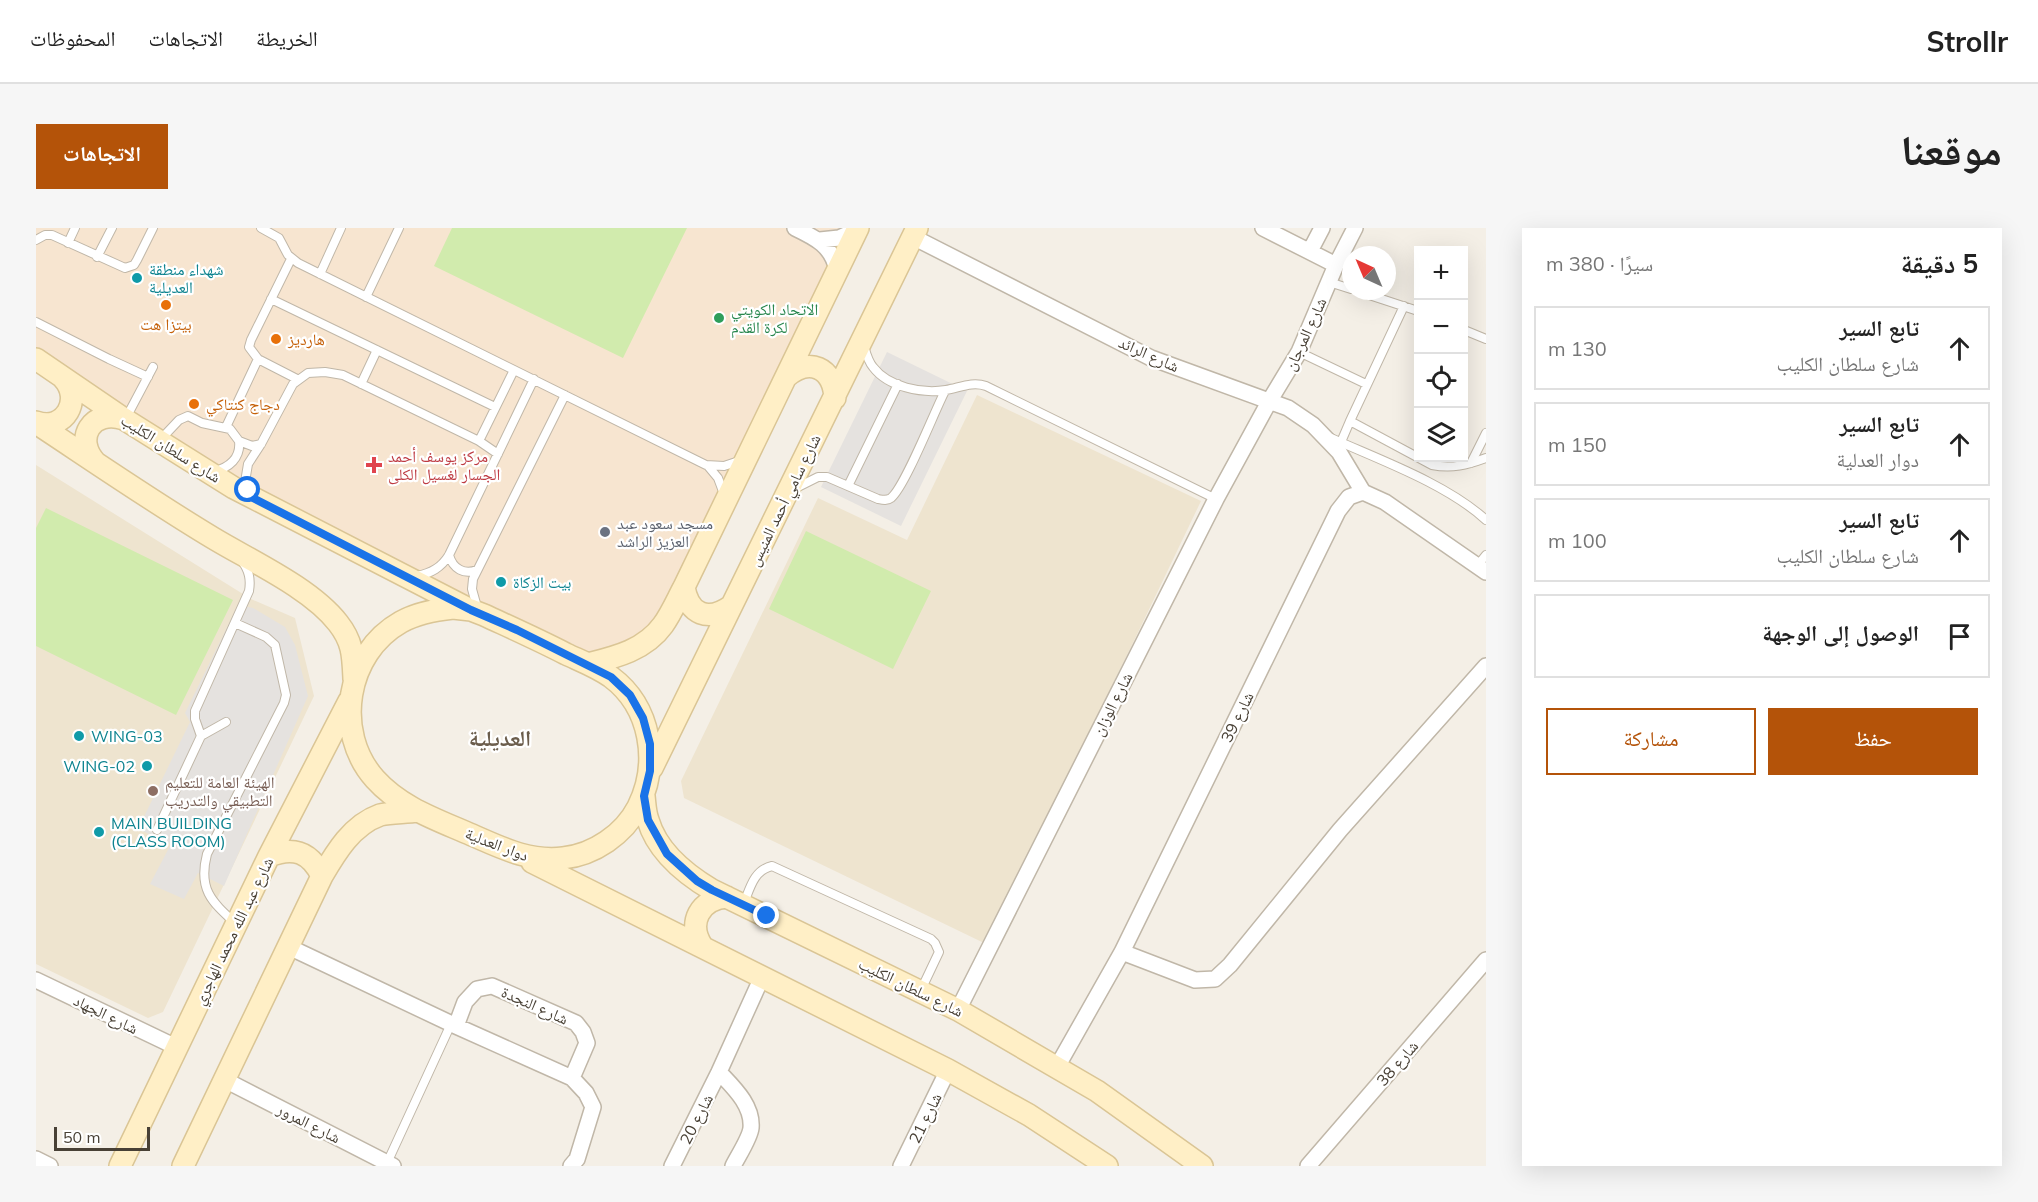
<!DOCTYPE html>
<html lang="ar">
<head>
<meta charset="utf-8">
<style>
	body { margin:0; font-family:Mulish,"Noto Naskh Arabic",sans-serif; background:#f6f6f6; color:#222; direction:rtl }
	.controls { position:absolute; right:18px; top:18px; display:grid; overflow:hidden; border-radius:0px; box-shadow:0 6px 24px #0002 }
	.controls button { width:54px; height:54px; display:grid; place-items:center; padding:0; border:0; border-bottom:2px solid #e0e0e0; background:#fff; color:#222; font:30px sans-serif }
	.compass { position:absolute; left:1306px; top:18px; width:54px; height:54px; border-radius:50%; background:#fff; box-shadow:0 6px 24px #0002; rotate:316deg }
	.scale { position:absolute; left:18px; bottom:15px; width:96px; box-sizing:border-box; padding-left:6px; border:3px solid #484035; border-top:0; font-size:16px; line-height:21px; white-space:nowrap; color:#484035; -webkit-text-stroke:4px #fff; paint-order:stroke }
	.stop { position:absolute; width:18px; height:18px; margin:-14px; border:4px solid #1a73e8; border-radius:50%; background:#fff }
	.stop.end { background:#1a73e8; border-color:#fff; box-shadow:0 2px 6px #0008 }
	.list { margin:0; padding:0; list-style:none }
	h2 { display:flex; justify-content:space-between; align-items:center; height:78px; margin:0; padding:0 24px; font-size:26px }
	h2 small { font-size:20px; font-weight:400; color:#767676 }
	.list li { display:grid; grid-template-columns:39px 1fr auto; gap:18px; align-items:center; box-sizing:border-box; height:84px; margin:0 12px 12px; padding:0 12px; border:2px solid #e0e0e0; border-radius:0px }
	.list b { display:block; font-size:22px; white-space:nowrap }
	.list p { margin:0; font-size:20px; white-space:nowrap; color:#767676 }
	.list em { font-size:20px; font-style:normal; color:#767676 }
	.actions { display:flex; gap:12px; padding:18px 24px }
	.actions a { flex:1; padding:14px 0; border:2px solid #b45309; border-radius:0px; text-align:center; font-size:21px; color:#b45309 }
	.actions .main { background:#b45309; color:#fff }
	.icon { flex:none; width:33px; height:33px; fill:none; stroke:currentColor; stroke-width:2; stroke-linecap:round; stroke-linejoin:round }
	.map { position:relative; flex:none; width:1450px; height:938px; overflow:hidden; direction:ltr; border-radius:0px }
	header { display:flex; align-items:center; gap:36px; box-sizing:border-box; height:84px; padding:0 30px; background:#fff; border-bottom:2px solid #e0e0e0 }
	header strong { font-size:28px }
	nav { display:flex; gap:33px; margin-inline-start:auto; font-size:21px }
	.intro { display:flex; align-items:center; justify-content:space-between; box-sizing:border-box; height:144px; padding:0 36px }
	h1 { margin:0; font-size:42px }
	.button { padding:15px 27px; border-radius:0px; background:#b45309; color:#fff; font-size:21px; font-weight:700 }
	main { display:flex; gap:36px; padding:0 36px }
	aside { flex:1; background:#fff; border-radius:0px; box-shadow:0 6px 24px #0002 }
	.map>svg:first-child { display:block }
</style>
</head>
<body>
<header>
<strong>Strollr</strong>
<nav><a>الخريطة</a><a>الاتجاهات</a><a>المحفوظات</a></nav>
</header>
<div class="intro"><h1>موقعنا</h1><a class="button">الاتجاهات</a></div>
<main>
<aside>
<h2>5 دقيقة<small>سيرًا · 380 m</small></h2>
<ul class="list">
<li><svg class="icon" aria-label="ahead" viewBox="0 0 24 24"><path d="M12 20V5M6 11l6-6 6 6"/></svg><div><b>تابع السير</b><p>شارع سلطان الكليب</p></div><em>130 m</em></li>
<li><svg class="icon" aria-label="ahead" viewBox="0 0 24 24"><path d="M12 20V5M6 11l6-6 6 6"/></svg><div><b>تابع السير</b><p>دوار العدلية</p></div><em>150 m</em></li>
<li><svg class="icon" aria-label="ahead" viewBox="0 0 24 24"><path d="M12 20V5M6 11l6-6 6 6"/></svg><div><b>تابع السير</b><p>شارع سلطان الكليب</p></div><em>100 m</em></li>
<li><svg class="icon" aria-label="arrive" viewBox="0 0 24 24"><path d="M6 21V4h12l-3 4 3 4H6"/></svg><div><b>الوصول إلى الوجهة</b></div></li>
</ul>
<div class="actions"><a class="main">حفظ</a><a>مشاركة</a></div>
</aside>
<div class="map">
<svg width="1450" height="938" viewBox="0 0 1450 938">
	<rect width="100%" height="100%" fill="#f4efe6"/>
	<path fill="#f7e5d0" d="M0,0H822L627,398L553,436L259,291L0,131Z"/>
	<path fill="#eee4cf" d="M941,167L1165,273L1095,419L948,715L648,570L645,553L782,270L871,312Z
		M0,237L215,371L259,390L278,468L127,784L112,790L0,736Z"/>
	<path fill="#d1ebad" d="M416,0H651L587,130L398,38Z
		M10,280L197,372L140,487L0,418V300Z
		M770,303L895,363L857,441L733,381Z"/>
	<path fill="#e5e2df" d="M851,124L931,163L865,298L785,259Z
		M202,377L217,380L249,399L259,417L272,468L188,658L162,645L148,671L114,656L135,616L102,601L154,494L149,485Z"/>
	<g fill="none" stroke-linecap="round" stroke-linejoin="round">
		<g stroke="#c0b7a8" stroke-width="10">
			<path id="lane" d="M225,0L243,10L252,27L262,35L670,237L688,238L703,233
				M0,12L9,7H16L89,40L98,37L101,32L117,0
				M32,15L39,0
				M61,29L76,0
				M255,31L215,112L213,119L222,131L261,151
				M284,46L305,0
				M1293,54L1315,61
				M1321,63L1382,83
				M330,69L363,0
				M235,71L459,179
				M1368,78L1314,193L1396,237C1416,241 1431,237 1450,230
				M0,94L73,131L112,149
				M1428,102L1450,111
				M828,118C830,125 832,133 837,139C852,159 886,166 910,162C923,160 936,153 950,158L1180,271
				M1263,124L1330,156
				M325,156L341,122
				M90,190L117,139
				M190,199L222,131
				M1295,210C1344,232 1411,256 1450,292
				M125,211L143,192L152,188L166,195L194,201L203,213C205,230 193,240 178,243
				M203,213L216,218L225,216
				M443,213L478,142
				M1305,214L1314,193
				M1435,235L1450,205
				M672,238L682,250L688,266
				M812,258L862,156
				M760,260L782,249H791L842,271C847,272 851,273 855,270C869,259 899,182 909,163
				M213,264L209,254L212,236L225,216L257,156L272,145L289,144L307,147L443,213L462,226
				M413,327C417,341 428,347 441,342
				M1441,338L1450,327
				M381,348C395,345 405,340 413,327L498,151
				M441,379L436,361L437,351L529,167
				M165,508L159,491V483L213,363C215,351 213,343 206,333
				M121,602L165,508L190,494
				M708,675C714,660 718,642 736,638L895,711L899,715L903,724L885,762
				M199,695C175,673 162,661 171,626L248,475L250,467L239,417L230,409L199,395
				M351,935L415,796"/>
		</g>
		<g stroke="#c0b7a8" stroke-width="18">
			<path id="street" d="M759,0C780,10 796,18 801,42
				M1227,0L1300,37
				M877,9L1115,130L1252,180L1277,197L1303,224L1327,264
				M784,12L803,10L821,2
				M1274,23L1286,0
				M1327,264L1349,274L1450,344
				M253,719L420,798L536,850L550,865L557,879L541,931L535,938
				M1086,724L1159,752L1179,751L1194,737L1304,602L1450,438
				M0,752L140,819
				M922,782L1180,271L1234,172L1263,124L1300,37L1319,0
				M420,798L429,774L441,761L456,758L540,795L547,804L551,815L536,850
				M1021,839L1086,724L1302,283L1313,269L1327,264
				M683,844C697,859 717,877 715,900C714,910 702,928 697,938
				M189,852L357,938
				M0,931L14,938
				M636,938L683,844L726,749
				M865,938L912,842
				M1272,938L1450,732"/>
		</g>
		<g stroke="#dac595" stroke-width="24">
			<path id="secondary" d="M0,131L88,191L198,260L429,379
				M750,149C773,129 797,139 799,170
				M0,194C29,204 47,171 27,150
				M0,195C59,234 117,274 177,310C215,333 275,360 302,395C317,414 317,428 318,451
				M60,235C37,211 56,180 88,191
				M648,359C653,387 672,394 695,378
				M417,380L435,382L448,387C476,400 503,412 530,426C545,433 561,439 575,449C615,479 624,535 602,579C588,606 558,627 527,630C493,634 466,620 436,607C402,592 365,580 339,551C297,504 310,425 365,394C381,385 398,382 417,380Z
				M552,436C580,429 609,422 627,397C635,386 641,372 648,359L822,0
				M616,540L881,0
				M608,568C609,576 609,584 612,592C621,623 649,646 676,662L922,782L1061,863L1166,938
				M233,628C258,618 274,624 286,648
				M496,634L912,842L993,887L1071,938
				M666,718C651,695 664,671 691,669
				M84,938L233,628L313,473
				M147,938L286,648C300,624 316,597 344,587C355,584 370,585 382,583"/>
		</g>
		<use href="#lane" stroke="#fff" stroke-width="8"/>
		<use href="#street" stroke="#fff" stroke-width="15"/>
		<use href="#secondary" stroke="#ffefc6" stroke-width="21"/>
	</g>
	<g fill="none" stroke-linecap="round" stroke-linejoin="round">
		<path stroke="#1a73e8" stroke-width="8" d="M212,262L217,270L435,382L481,402L575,449L594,467L607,490L614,516V543L608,568L612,592L631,626L661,653L676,662L731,688"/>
	</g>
	<g fill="#0f9aa8" stroke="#fff" stroke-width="2">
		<circle cx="101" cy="50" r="6"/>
		<circle cx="465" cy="354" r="6"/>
		<circle cx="43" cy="508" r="6"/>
		<circle cx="111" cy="538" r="6"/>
		<circle cx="63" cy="604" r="6"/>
	</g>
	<g fill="#e8710a" stroke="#fff" stroke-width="2">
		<circle cx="130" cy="77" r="6"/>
		<circle cx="240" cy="111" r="6"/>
		<circle cx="158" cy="176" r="6"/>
	</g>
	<circle fill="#2e9e5b" stroke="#fff" stroke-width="2" cx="683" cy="90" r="6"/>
	<path fill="#e0444e" stroke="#fff" stroke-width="2" d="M335 228h6v6h6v6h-6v6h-6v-6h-6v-6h6z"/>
	<circle fill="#6b7280" stroke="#fff" stroke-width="2" cx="569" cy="304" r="6"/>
	<circle fill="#8d6e63" stroke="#fff" stroke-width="2" cx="117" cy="563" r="6"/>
	<g text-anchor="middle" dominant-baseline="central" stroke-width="4.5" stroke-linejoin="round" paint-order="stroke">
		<g font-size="16" fill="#0d838f" stroke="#fff" text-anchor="start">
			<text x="113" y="41">شهداء منطقة<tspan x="113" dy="18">العديلية</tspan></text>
			<text x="477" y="354">بيت الزكاة</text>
			<text x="55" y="508">WING-03</text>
			<text x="99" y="538" text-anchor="end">WING-02</text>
			<text x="75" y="595">MAIN BUILDING<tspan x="75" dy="18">(CLASS ROOM)</tspan></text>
		</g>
		<g font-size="16" fill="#27864d" stroke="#fff" text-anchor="start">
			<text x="695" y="81">الاتحاد الكويتي<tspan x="695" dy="18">لكرة القدم</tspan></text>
		</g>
		<g font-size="16" fill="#c56008" stroke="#fff" text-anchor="start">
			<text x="130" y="96" text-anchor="middle">بيتزا هت</text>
			<text x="252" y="111">هارديز</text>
			<text x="170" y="176">دجاج كنتاكي</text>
		</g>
		<g font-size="16" fill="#484035" stroke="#fff">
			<text transform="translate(1269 106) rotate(-65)">شارع المرجان</text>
			<text transform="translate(1113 126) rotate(24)">شارع الرائد</text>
			<text transform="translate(135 220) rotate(32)">شارع سلطان الكليب</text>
			<text transform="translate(748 272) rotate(-64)">شارع سامي أحمد المنيس</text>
			<text transform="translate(1076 476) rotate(-63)">شارع الوزان</text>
			<text transform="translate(1201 489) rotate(-64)">شارع 39</text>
			<text transform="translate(461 616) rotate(21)">دوار العدلية</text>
			<text transform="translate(197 703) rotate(-64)">شارع عبد الله محمد الهاجري</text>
			<text transform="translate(875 759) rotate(26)">شارع سلطان الكليب</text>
			<text transform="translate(499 777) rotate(24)">شارع النجدة</text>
			<text transform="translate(70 786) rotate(26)">شارع الجهاد</text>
			<text transform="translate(1361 835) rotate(-49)">شارع 38</text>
			<text transform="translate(889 890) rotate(-64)">شارع 21</text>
			<text transform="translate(660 891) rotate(-63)">شارع 20</text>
			<text transform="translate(273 895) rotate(27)">شارع المرور</text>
		</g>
		<g font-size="16" fill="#be3a42" stroke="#fff" text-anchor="start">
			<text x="352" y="228">مركز يوسف أحمد<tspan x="352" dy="18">الجسار لغسيل الكلى</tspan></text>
		</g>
		<g font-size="16" fill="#5b616d" stroke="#fff" text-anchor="start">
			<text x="581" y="295">مسجد سعود عبد<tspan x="581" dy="18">العزيز الراشد</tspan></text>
		</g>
		<g font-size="16" fill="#785e54" stroke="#fff" text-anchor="start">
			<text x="129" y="554">الهيئة العامة للتعليم<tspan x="129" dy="18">التطبيقي والتدريب</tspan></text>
		</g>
		<g font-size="22" font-weight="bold" fill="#6b5d4c" stroke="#fff">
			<text x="464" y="510">العديلية</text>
		</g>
	</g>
</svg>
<div class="controls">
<button>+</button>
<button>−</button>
<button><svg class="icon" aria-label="locate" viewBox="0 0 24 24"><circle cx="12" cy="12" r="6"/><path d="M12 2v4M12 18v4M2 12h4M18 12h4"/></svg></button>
<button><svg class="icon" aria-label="layers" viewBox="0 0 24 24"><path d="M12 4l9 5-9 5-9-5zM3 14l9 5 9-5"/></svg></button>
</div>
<svg class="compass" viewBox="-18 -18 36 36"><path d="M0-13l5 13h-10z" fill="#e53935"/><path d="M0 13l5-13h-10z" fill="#767676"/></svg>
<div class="scale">50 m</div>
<div class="stop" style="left:212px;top:262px"></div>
<div class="stop end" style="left:731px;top:688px"></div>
</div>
</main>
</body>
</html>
